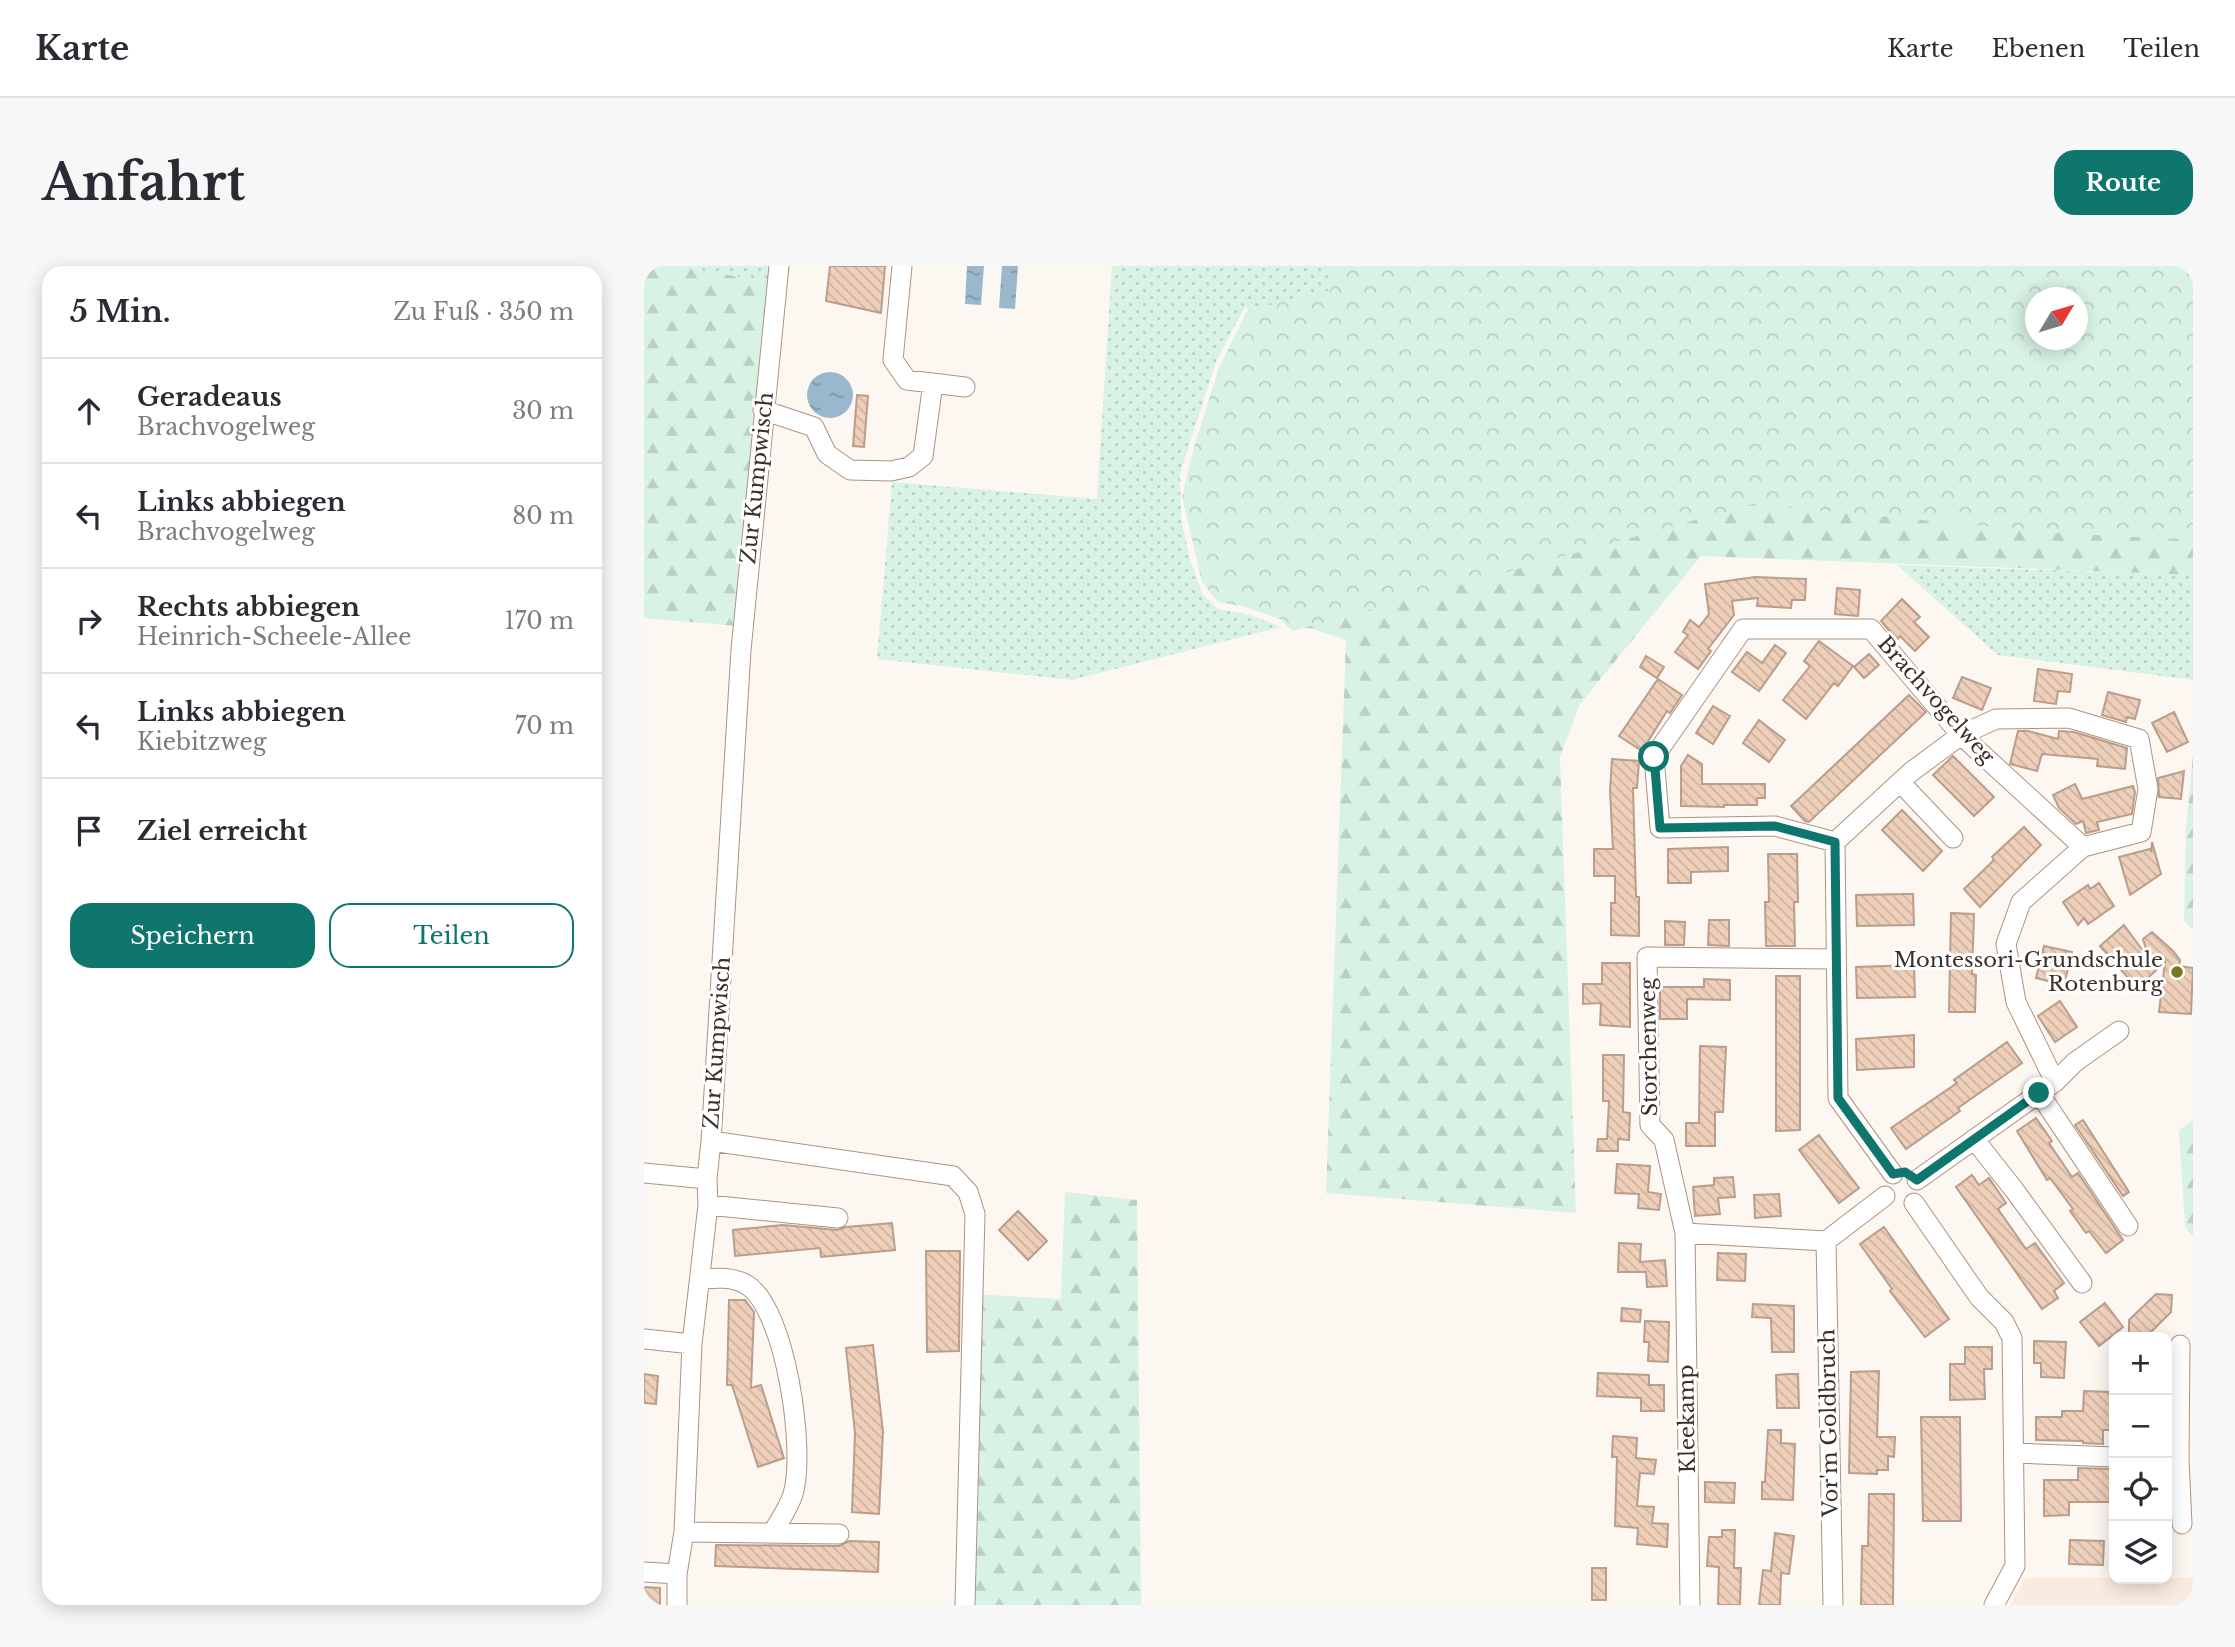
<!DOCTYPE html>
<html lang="de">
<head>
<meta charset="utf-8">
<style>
	body { margin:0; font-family:"Libre Baskerville",serif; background:#f7f7f7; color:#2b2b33 }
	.controls { position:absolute; right:21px; bottom:21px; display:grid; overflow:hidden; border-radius:14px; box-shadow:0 4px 18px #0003 }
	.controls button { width:63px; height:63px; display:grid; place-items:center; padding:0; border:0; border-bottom:2px solid #e1e1e2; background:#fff; color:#2b2b33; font:35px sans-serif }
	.compass { position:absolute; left:1381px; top:21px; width:63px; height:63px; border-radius:50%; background:#fff; box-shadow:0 4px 18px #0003; rotate:52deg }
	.stop { position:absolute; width:21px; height:21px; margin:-16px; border:5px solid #0f766e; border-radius:50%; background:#fff }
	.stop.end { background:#0f766e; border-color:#fff; box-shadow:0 2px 7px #0008 }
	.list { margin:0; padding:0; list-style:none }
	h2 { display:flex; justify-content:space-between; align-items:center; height:91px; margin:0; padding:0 28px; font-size:30px }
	h2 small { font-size:23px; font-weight:400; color:#7c7c81 }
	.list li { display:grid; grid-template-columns:46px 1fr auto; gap:21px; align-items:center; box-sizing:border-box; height:105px; padding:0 28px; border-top:2px solid #e1e1e2 }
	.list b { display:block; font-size:26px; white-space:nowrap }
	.list p { margin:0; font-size:23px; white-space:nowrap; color:#7c7c81 }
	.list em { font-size:23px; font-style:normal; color:#7c7c81 }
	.actions { display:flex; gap:14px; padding:21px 28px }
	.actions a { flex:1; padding:16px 0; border:2px solid #0f766e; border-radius:21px; text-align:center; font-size:24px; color:#0f766e }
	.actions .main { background:#0f766e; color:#fff }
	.icon { flex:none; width:38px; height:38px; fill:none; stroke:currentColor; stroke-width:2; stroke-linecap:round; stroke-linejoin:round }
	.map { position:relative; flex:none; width:1549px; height:1339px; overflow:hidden; border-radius:21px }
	header { display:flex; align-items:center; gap:42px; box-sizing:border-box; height:98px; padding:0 35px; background:#fff; border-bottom:2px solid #e1e1e2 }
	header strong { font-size:33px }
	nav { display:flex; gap:38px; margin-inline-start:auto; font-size:24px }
	.intro { display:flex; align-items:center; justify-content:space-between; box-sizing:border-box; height:168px; padding:0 42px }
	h1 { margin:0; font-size:49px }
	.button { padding:18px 32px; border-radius:21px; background:#0f766e; color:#fff; font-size:24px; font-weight:700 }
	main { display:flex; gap:42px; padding:0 42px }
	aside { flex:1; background:#fff; border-radius:21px; box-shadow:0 4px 18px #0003 }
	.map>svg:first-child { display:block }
</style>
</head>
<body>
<header>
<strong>Karte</strong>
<nav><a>Karte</a><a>Ebenen</a><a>Teilen</a></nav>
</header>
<div class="intro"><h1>Anfahrt</h1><a class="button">Route</a></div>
<main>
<aside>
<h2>5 Min.<small>Zu Fuß · 350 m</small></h2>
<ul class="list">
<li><svg class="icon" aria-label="ahead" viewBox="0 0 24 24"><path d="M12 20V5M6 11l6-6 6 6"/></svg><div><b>Geradeaus</b><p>Brachvogelweg</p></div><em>30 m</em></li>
<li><svg class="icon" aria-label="left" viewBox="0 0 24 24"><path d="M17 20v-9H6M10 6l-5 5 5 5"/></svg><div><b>Links abbiegen</b><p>Brachvogelweg</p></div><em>80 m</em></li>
<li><svg class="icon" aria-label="right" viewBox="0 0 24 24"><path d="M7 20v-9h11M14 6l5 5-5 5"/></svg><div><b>Rechts abbiegen</b><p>Heinrich-Scheele-Allee</p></div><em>170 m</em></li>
<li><svg class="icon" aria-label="left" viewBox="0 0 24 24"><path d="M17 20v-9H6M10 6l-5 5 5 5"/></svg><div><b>Links abbiegen</b><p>Kiebitzweg</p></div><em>70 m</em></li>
<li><svg class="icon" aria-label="arrive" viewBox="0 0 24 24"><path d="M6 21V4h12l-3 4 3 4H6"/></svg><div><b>Ziel erreicht</b></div></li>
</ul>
<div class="actions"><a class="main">Speichern</a><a>Teilen</a></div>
</aside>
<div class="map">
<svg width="1549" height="1339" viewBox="0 0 1549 1339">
	<defs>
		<pattern id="grass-dots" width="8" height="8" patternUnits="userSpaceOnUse" patternTransform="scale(1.75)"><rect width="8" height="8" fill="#d8f2e4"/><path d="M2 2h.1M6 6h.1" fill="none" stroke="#bad0c4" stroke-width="1.8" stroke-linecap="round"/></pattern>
		<pattern id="forest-firs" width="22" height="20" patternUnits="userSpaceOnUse" patternTransform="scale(1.75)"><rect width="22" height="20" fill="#d8f2e4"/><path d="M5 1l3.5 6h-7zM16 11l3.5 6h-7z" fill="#bad0c4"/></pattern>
		<pattern id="park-crowns" width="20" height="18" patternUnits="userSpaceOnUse" patternTransform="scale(1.75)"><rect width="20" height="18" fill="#d8f2e4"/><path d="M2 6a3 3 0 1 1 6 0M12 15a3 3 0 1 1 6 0" fill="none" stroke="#bad0c4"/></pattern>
		<pattern id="water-ripples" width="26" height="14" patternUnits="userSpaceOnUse" patternTransform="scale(1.75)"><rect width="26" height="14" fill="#99b8cd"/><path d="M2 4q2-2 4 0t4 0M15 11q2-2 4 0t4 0" fill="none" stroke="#7e96a6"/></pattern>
		<pattern id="building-back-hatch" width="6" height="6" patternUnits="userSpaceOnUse" patternTransform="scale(1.75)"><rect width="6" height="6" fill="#eecfba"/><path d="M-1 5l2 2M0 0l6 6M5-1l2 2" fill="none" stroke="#cdb2a0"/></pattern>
	</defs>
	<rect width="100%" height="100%" fill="#fdf7f2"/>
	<path fill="#faebe0" d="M1382,1312H1549V1339H1366Z"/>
	<path fill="url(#grass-dots)" d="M29,0H130L128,16Z
		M468,0H684L687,24L608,49L601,41L573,93L536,207L537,254L547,296L559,329L574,343L606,349L637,361L428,414L233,393L248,216L453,233Z
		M1253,299L1549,309V414L1354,389Z"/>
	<path fill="url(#forest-firs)" d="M0,0H29L128,16L93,360L0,352Z
		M684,0H1361L1392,31V74L1549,247V309L1057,290L936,438L916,491L932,947L682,927L702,374L672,364L649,359L687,24Z
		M1549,488V664L1540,655L1542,564Z
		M1549,854V971L1541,961L1535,864Z
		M421,926L493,934L497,1339H324L327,1028L417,1033Z"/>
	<path fill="url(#park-crowns)" fill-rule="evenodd" d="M684,0H1549V274L1413,267L1110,238L648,365L636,353L602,341L574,336L558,316L538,231L550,181L575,102L603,45L687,24ZM1392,32H1434V74H1392Z"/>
	<path fill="url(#water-ripples)" d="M323,0H340L337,39L321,38Z
		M358,0H374L371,43L355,42Z
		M163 129a23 23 0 1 1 46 0a23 23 0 1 1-46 0Z"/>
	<path fill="url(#building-back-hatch)" stroke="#ba9d8a" stroke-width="2" d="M186,0H241L237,47L182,35Z
		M213,129L224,130L220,181L209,180Z
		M1111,311L1162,313L1161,334H1148L1147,342L1113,340L1114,332L1088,335L1090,349L1064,383L1067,385L1054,403L1031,386L1044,369L1039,366L1046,354L1055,361L1065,348L1061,318Z
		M1193,322L1216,324L1214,350L1191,348Z
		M1258,333L1276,351L1270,356L1285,371L1271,385L1256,370L1253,374L1237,355Z
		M1175,375L1209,400L1194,420L1190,417L1162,453L1139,434L1166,400L1160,395Z
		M1131,379L1142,387L1115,425L1088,406L1103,386L1118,397Z
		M1225,388L1235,399L1220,412L1210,401Z
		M1002,390L1020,401L1013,412L996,401Z
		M1394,403L1428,408L1426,426L1414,425L1412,438L1390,435Z
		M1318,411L1347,422L1338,444L1309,432Z
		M1014,413L1038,429L1026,447L1023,445L998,485L975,470Z
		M1464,426L1496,434L1491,453L1483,451L1482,456L1458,449Z
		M1265,429L1282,446L1165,556L1161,555L1147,540Z
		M1069,440L1086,450L1069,478L1052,467Z
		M1530,446L1544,476L1523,486L1508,457Z
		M1115,454L1141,474L1125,496L1099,477Z
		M1374,465H1384L1414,473L1415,465L1430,466L1483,482L1481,503L1453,500L1454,493L1398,488L1393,505L1366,498Z
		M1044,489L1058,498V518H1121V532H1113V539H1080V541L1037,540V500Z
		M1309,490L1350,531L1330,550L1289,509Z
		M968,493L995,495L993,522H989L992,631H995V670L967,669V637H971V610H950V583H969L966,525Z
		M1540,505L1537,533L1515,531L1514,512Z
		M1431,518L1438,533L1489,520L1491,526L1488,548L1453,556L1455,564L1442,567L1439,555L1432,558L1415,542L1409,529Z
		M1258,544L1298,585L1279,605L1238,564Z
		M1380,561L1397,579L1336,641L1320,623L1350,594L1348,591Z
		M1508,576L1517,608L1486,629L1475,591L1506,583L1507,586Z
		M1084,581V605L1047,606V617H1024V583Z
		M1124,588H1153L1154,636H1150L1151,680H1122L1121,636H1125Z
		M1455,617L1470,640L1444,658L1440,652L1434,659L1419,636L1444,619L1446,623Z
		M1262,628H1269L1270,659L1213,660L1212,629Z
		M1307,647L1330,648L1328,708L1332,709L1331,746H1305Z
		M1065,654H1085V680L1064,679Z
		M1021,655L1041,656L1040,679H1021Z
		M1480,659L1505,693L1499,673L1508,666L1529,685L1536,694L1535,700L1549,702L1547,748L1515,746L1521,696L1493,722L1456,680Z
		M1400,680L1428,686L1420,719L1392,712Z
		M958,697H986V761L956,759L957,737L939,738V718H958Z
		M1270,699L1271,731L1213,732L1212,701Z
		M1132,710H1156V864L1132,865Z
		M1060,713L1086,714V734L1043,733V753H1016V721H1060Z
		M1416,735L1433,761L1411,776L1394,750Z
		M1270,769V801L1213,804L1212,773Z
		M1363,776L1378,797L1314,842L1316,845L1262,883L1247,862L1313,817L1310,814Z
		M1056,780L1082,781L1079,846H1071V880H1042V857H1055Z
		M959,789H980L979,846L986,847L985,874L974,873V885H953L954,873H963L965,835H959Z
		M1392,852L1408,875L1405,877L1428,911L1434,907L1479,974L1462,987L1445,965L1442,967L1426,945L1429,943L1406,912L1403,914L1373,865Z
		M1439,854L1485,926L1479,930L1431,859Z
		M1175,869L1215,922L1195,937L1155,884Z
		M973,898L1006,900L1004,926L1017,928L1015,944L994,942L995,928L971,927Z
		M1328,909L1335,919L1345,912L1362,937L1354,943L1382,983L1391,977L1420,1017L1410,1025L1414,1032L1398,1043L1312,921Z
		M1089,911L1091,931L1074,932L1076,948L1051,950L1049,921L1070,919V912Z
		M1135,928L1137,950L1111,952L1110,929Z
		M374,945L403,975L384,994L355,964Z
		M248,957L251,984L177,991L176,982L91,990L89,964L139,959L193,964L202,961Z
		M1240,961L1305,1053L1281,1071L1246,1025L1248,1023L1216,978Z
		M975,977L997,978L996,996L1021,994L1023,1020L1003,1021L1002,1006H974Z
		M282,985H316L315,1085L283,1086Z
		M1074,987L1102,988L1101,1015L1073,1014Z
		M1512,1028L1528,1029L1527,1046L1507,1066V1071H1485V1054Z
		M85,1034H101L110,1046L107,1122L117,1119L140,1192L114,1201L88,1119H83Z
		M1461,1037L1479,1061L1455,1080L1436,1056Z
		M1109,1038L1150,1040V1086H1128L1127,1052L1108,1051Z
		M978,1042L997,1044L996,1056L977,1055Z
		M1001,1055L1025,1056L1024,1096L1004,1095L1005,1076H1000Z
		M1390,1075L1422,1076L1420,1112L1397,1111V1097H1390Z
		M229,1079L239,1166L235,1248L208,1246L211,1167L202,1082Z
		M1321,1081H1348V1103H1340L1341,1133L1306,1134V1098H1321Z
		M1235,1105L1233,1171H1251L1250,1191L1244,1190V1204H1233V1208L1205,1207L1207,1106Z
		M954,1107L1005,1109V1119H1020V1145H997V1132L953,1130Z
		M0,1108L14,1110L12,1138L0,1137Z
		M1145,1108H1154L1155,1142H1133L1132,1109Z
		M1440,1125L1467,1126L1466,1164H1459V1178L1439,1177V1175L1392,1174V1151H1418V1145H1439Z
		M1277,1151H1316L1317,1255H1279Z
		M1124,1164H1137V1177L1151,1178L1149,1234L1118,1233V1216H1121Z
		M969,1170L993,1172L992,1192L1012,1194L1010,1208L996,1207L993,1240L1010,1241L1008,1257L1024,1258L1023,1281L993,1278L994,1262L971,1260L973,1191H968Z
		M1434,1202L1467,1203L1466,1236H1425V1249L1400,1250V1214H1434Z
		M1061,1216L1091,1217L1090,1237L1061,1236Z
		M1225,1228H1250L1249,1339H1217L1218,1280H1224Z
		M1078,1264H1091L1090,1302H1097L1096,1339H1074L1075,1301L1063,1300L1065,1271H1078Z
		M1131,1267L1150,1270L1145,1308L1137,1307L1136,1339H1115L1119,1304L1127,1305Z
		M1426,1274L1460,1275L1459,1299L1425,1298Z
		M205,1275L235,1276L234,1306L71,1300L72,1279L195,1280Z
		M948,1302H962V1334H948Z
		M0,1321L16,1322V1339H0Z"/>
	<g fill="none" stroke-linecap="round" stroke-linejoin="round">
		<g stroke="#af927f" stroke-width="21">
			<path id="minor" d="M135,0L97,384L67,875L309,910L324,926L331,948L321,1339
				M258,0L249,94L263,114L321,121
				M119,144L170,161L183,188L206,204L247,205L265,201L279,190L289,117
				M1256,516L1309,572
				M1191,576L1131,560L1016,562L1010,491L1099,363H1227L1317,469L1439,581
				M1395,827L1484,960
				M1330,873L1371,925L1438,1017
				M0,907L63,913
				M1249,908L1194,832L1191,576L1267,506L1317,469L1352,453L1425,452L1495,473L1504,523L1497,566L1439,581L1377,636L1362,678L1372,736L1411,816
				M1273,914L1411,816L1431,796L1475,765
				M1270,937L1335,1031L1360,1056L1368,1072L1371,1300L1350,1339
				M64,939L194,952
				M1041,967L1182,975L1241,930
				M1182,975L1189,1339
				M56,1013C72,1012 88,1010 103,1019C142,1043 162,1186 149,1228C145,1241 136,1254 129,1266
				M0,1073L48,1078L64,939L63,913L67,875
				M1536,1079L1535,1193L1538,1258
				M1371,1187L1470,1191
				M40,1266L48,1078
				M0,1306L33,1308
				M33,1339V1308L40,1266L195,1268
				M1046,1339L1041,967L1020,874L1006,859L1003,691L1191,693"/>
		</g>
		<use href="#minor" stroke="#fff" stroke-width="19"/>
	</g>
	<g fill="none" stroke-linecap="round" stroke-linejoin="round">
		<path stroke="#0f766e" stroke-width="9" d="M1010,491L1016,562L1131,560L1191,576L1194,832L1249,908L1261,906L1273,914L1395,827"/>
	</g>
	<circle fill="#79761b" stroke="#fff" stroke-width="2.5" cx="1533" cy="706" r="7"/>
	<g text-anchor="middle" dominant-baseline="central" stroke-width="6" stroke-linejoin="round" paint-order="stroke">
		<g font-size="21" fill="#3b2f27" stroke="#fff">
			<text transform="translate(113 212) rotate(-84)">Zur Kumpwisch</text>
			<text transform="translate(1292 434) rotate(48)">Brachvogelweg</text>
			<text transform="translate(73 777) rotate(-86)">Zur Kumpwisch</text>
			<text transform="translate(1005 781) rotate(-91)">Storchenweg</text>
			<text transform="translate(1043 1153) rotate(-91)">Kleekamp</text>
			<text transform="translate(1185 1157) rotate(-91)">Vor'm Goldbruch</text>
		</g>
		<g font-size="21" fill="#3b2f27" stroke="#fff" text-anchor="end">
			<text x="1519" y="694">Montessori-Grundschule<tspan x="1519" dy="24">Rotenburg</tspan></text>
		</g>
	</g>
</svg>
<div class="controls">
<button>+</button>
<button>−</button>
<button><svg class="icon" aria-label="locate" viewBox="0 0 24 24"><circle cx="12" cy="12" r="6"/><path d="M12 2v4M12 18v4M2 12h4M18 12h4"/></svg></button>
<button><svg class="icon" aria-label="layers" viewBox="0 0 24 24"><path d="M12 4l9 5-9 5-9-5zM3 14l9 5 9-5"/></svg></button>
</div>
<svg class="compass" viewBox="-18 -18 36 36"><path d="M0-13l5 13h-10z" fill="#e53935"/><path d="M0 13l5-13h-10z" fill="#7c7c81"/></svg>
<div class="stop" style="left:1010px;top:491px"></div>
<div class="stop end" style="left:1395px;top:827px"></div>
</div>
</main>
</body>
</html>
